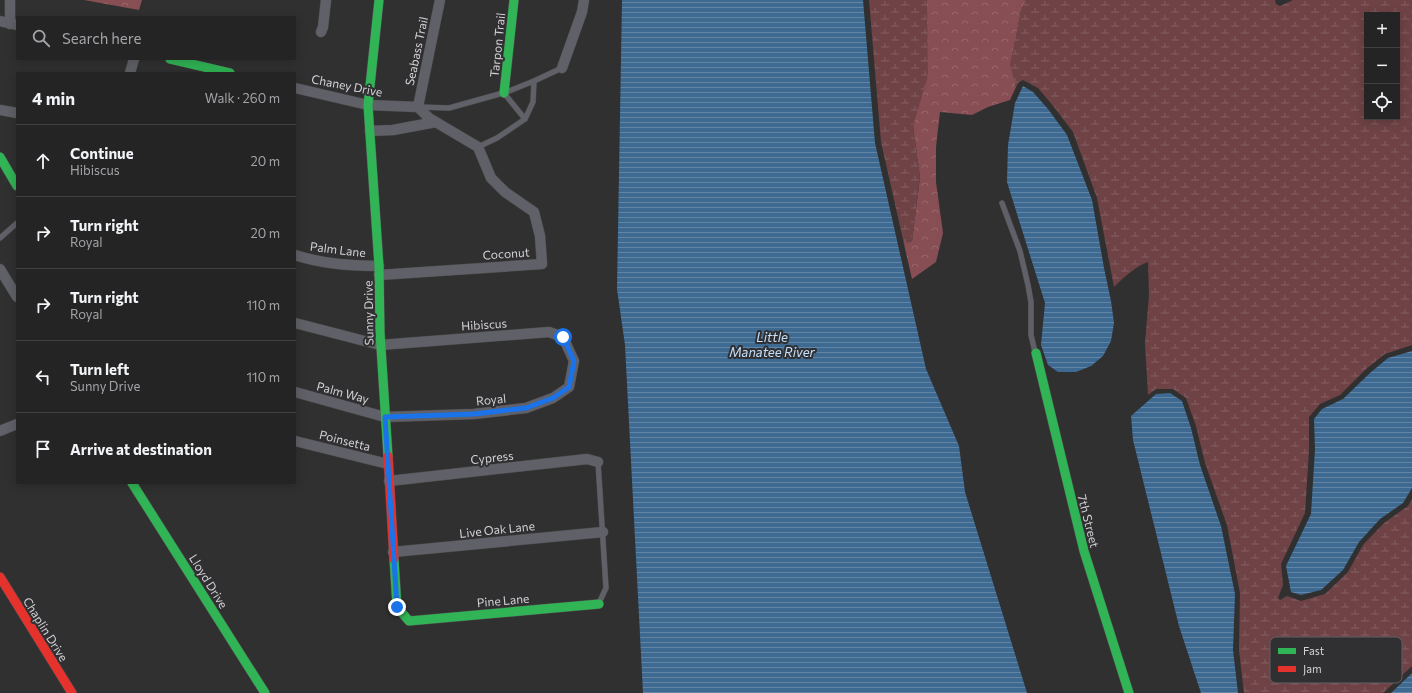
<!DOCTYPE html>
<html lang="en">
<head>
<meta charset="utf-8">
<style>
	body { margin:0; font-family:Commissioner,sans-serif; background:#303032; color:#f1f3f6 }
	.controls { position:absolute; right:12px; top:12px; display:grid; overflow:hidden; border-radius:0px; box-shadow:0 2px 10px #0003 }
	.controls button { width:36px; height:36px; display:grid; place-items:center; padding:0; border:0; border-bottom:1px solid #414142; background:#242425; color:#f1f3f6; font:20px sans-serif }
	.stop { position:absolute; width:12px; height:12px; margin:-9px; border:3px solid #1a73e8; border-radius:50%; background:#fff }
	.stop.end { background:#1a73e8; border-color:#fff; box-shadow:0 1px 4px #0008 }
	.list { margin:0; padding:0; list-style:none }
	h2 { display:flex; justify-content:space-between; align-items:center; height:52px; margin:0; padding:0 16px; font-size:17px }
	h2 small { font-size:13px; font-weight:400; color:#a3a4a7 }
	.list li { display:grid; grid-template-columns:26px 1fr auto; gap:12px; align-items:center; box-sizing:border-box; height:72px; padding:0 16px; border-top:1px solid #414142 }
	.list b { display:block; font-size:15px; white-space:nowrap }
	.list p { margin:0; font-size:13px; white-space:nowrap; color:#a3a4a7 }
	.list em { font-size:13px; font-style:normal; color:#a3a4a7 }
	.icon { flex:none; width:22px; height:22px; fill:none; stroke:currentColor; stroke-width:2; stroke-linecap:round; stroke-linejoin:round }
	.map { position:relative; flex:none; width:1412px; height:693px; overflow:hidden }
	.search { position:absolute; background:#242425; box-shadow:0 2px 10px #0003; left:16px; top:16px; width:280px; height:44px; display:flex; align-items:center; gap:10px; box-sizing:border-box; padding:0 14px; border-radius:0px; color:#a3a4a7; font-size:15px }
	.panel { position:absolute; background:#242425; box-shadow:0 2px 10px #0003; left:16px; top:72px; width:280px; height:412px; border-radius:0px }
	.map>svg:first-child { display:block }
</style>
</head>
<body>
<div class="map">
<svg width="1412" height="693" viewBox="0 0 1412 693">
	<defs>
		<pattern id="forest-crowns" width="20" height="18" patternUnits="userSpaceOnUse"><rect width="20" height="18" fill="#874e53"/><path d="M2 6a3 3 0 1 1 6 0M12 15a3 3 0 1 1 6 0" fill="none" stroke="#97676b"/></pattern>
		<pattern id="wetland-marsh" width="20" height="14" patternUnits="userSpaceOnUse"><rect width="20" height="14" fill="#6f4346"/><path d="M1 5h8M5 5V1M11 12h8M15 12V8" fill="none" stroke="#835d60"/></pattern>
		<pattern id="water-rules" width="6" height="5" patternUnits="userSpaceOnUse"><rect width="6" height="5" fill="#3e6a92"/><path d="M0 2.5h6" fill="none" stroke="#6285a5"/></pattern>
	</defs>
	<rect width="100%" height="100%" fill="#303031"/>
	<path fill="url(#forest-crowns)" d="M84,0H142L139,10Z
		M927,0H1026L1021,11L1011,63L1016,87L1010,100L988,107L972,115L940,112L936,147V182L943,233L936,262L912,279L904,244L912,241L920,177L913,126L919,103Z"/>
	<path fill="url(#wetland-marsh)" fill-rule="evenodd" d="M869,0H927L928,76L913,126L920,177L912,241L904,244L881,142Z
		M1026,0H1275L1276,4L1280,6L1293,0H1412V345L1385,354L1366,369L1340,395L1320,404L1309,417V450L1305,513L1281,564L1283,585L1278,598L1280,600L1287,596L1301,601L1325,594L1348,572L1363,545L1384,523L1408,506L1412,499V666L1383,693H1244L1239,650L1240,593L1227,525L1205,463L1196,426L1186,398L1173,389H1156L1148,395L1145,343L1149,295L1148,262C1135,267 1124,277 1114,287L1097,198L1073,132L1054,107L1038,88L1023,80L1019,82L1016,87L1010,64L1021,11ZM1367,15H1397V117H1367Z"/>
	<path fill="url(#water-rules)" d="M622,0H863L875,143L926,369L959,446L965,492L1027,693H643L625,345L617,289Z
		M1023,86L1033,92L1048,109L1067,135L1092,200L1104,268L1111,301L1114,323L1111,341L1103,356L1091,366L1076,372H1058L1048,365L1041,345L1045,303L1007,182L1008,145L1015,103Z
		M1412,351V488L1403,503L1380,519L1359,542L1343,570L1321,590L1301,595L1291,592L1286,566L1311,514L1315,449L1314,419L1322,409L1343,399L1370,373L1388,358Z
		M1170,393L1182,401L1191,428L1200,465L1221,526L1235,594L1233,650L1238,693H1201L1179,626L1133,440L1131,416L1156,394Z
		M1412,673V693H1391Z"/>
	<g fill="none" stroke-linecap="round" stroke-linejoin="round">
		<g stroke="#4e4d4e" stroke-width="6">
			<path id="lane" d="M419,107L449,108L503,93
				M525,119L533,102L534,81
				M478,147L497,138L525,119L504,93L534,81L562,68
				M1002,203L1020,251L1028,285L1031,302V335L1035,352
				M0,238L17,223
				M598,462L606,588L599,603"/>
		</g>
		<g stroke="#4e4d4e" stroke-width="11">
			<path id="street" d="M10,0V24
				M0,21L17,25
				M321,32L323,27L326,0
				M562,68L582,12L584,0
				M130,73L134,59
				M295,88L368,105L418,107L429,118L478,147L491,178L505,192L534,212L540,236L542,264L379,275
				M418,107L440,0
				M0,110L17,113
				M370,131L393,130L436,122
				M295,255C322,264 351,266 379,266
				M0,269L17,297
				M295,323L380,345L549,332L563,337L574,361L569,387L553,398L526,408L474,414L385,417L295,392
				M0,431L17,424
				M295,441L388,464
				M389,481L587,459L598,462
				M393,552L603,532"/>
		</g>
		<g stroke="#4e4d4e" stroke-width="10">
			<path id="fast" d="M379,0L368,105L379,266L380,332L388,456
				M170,59L230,73
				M504,93L514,0
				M0,157L17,186
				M1036,353L1084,551L1129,693
				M132,483L265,693
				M394,559L397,607L409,621L599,604"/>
		</g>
		<g stroke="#4e4d4e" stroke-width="10">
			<path id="jam" d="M388,456L394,559
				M0,577L72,693"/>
		</g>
		<use href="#lane" stroke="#606068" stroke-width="5"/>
		<use href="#street" stroke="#606068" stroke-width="10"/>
		<use href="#fast" stroke="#30b455" stroke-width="9"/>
		<use href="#jam" stroke="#e5322d" stroke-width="9"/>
	</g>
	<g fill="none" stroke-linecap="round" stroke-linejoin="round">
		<path stroke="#1a73e8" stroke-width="5" d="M397,607L385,417L474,414L526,408L553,398L569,387L574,361L563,337"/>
	</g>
	<g text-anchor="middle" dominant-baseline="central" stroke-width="4" stroke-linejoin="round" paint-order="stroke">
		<g font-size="12" fill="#d4d2d4" stroke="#302f32">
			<text transform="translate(497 45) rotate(-84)">Tarpon Trail</text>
			<text transform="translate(416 51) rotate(-78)">Seabass Trail</text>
			<text transform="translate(347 85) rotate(11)">Chaney Drive</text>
			<text transform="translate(338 249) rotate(7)">Palm Lane</text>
			<text transform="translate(506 253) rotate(-4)">Coconut</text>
			<text transform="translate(368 313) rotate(-91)">Sunny Drive</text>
			<text transform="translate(484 324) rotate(-4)">Hibiscus</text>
			<text transform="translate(343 392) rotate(15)">Palm Way</text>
			<text transform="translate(491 399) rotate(-6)">Royal</text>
			<text transform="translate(345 440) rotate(14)">Poinsetta</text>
			<text transform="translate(492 457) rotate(-6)">Cypress</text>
			<text transform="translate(1089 521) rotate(76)">7th Street</text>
			<text transform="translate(497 529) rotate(-6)">Live Oak Lane</text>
			<text transform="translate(209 581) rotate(58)">Lloyd Drive</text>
			<text transform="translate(503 600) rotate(-5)">Pine Lane</text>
			<text transform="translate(46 629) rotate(58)">Chaplin Drive</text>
		</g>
		<g font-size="13" font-style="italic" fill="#c5e0fb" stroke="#302f32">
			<text x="772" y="337">Little<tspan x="772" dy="15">Manatee River</tspan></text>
		</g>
	</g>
	<rect x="1270" y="637" width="132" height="46" rx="6" fill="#302f32" stroke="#616063" stroke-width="1"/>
	<rect x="1278" y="648" width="18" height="6" fill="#30b455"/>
	<rect x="1278" y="666" width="18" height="6" fill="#e5322d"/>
	<g font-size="11" fill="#d4d2d4">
		<text x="1303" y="655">Fast</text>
		<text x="1303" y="673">Jam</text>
	</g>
</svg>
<div class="controls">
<button>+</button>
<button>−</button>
<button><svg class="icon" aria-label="locate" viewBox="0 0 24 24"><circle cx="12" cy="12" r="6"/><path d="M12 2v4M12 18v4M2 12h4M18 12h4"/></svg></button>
</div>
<div class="stop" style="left:563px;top:337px"></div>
<div class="stop end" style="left:397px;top:607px"></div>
<div class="search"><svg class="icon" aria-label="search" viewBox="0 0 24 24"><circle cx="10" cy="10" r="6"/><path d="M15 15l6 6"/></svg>Search here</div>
<section class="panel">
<h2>4 min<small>Walk · 260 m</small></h2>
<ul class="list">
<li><svg class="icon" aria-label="ahead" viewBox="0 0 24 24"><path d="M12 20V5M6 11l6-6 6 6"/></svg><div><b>Continue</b><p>Hibiscus</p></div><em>20 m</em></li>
<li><svg class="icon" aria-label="right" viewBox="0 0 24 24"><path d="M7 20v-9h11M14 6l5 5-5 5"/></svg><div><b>Turn right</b><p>Royal</p></div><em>20 m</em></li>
<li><svg class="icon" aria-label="right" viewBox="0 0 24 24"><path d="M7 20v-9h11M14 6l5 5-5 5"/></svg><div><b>Turn right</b><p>Royal</p></div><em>110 m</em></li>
<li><svg class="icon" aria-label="left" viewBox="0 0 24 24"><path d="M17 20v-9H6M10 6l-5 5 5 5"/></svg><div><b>Turn left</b><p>Sunny Drive</p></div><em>110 m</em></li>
<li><svg class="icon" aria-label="arrive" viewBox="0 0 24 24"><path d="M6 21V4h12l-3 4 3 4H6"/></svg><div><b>Arrive at destination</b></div></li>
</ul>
</section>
</div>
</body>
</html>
